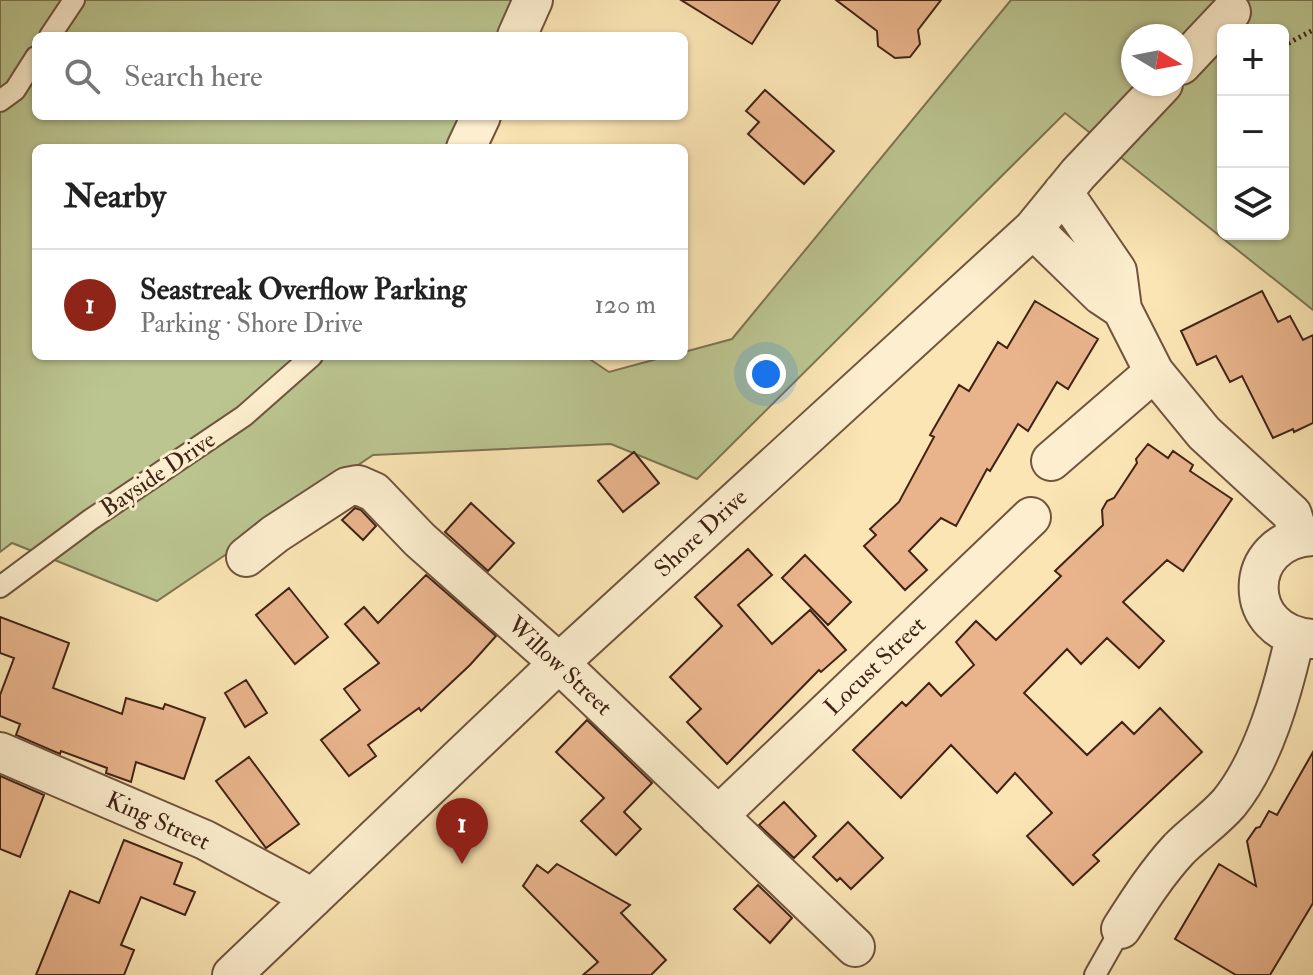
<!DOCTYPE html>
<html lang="en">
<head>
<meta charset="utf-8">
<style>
	body { margin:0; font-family:"IM FELL Double Pica",serif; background:#f2f2f2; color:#222 }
	.controls { position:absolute; right:24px; top:24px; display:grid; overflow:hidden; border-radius:12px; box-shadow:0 2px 6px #0004 }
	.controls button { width:72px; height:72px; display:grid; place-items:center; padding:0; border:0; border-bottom:2px solid #e0e0e0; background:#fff; color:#222; font:40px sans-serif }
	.compass { position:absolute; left:1121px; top:24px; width:72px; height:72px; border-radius:50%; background:#fff; box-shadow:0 2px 6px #0004; rotate:100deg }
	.you { position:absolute; left:766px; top:374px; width:28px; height:28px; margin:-20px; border:6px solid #fff; border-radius:50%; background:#1a73e8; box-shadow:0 0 0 12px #1a73e833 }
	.badge { display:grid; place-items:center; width:52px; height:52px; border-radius:50%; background:#8f2418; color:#fff; font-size:26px; font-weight:700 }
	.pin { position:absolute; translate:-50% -66px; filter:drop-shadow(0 2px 4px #0008) }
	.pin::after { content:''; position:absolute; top:42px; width:28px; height:24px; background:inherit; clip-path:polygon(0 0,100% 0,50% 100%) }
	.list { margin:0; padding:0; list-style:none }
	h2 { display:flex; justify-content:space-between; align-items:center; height:104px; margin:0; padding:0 32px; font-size:34px }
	h2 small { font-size:26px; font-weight:400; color:#767676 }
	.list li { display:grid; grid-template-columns:52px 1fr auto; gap:24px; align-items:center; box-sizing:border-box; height:112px; padding:0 32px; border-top:2px solid #e0e0e0 }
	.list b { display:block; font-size:30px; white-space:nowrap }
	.list p { margin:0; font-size:26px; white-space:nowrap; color:#767676 }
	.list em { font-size:26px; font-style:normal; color:#767676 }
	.icon { flex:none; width:44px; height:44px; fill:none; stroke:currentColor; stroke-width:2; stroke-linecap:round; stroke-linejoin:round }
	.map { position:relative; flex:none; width:1313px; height:975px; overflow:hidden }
	.search { position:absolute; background:#fff; box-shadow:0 2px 6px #0004; left:32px; top:32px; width:656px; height:88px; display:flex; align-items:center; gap:20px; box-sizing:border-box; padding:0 28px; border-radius:12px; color:#767676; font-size:30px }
	.panel { position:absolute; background:#fff; box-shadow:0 2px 6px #0004; left:32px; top:144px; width:656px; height:216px; border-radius:12px }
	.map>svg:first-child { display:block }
</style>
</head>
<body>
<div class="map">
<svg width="1313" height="975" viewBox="0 0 1313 975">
	<rect width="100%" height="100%" fill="#fbe5b4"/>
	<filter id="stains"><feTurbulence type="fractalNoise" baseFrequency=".0025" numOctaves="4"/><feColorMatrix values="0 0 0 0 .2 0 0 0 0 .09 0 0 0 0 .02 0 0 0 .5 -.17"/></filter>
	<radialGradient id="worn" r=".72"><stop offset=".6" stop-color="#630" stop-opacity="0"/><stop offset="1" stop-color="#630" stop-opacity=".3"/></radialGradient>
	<path fill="#bbc590" stroke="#7e7453" stroke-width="2" fill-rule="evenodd" d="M0,0H531L514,36H36V116H476L461,148H36V356H585L609,372L668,356H684V352L732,339L1011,0H1313V310L1065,113L697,479L611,444L373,455L157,601L12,543L0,552ZM1223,30H1283V234H1223ZM1133,36H1181V84H1133Z"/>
	<path fill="#e9b48c" stroke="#412316" stroke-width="2" d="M681,0H780L752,44Z
		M836,0H941L918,30L920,44L910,57L895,58L878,46L877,31Z
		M765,90L834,151L804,184L748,134L759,122L746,111Z
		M1262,291L1278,322L1290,316L1303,340L1313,335V423L1294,432L1293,429L1273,438L1242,376L1230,382L1216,356L1197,365L1181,331Z
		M1035,301L1098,339L1068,389L1057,382L1028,431L1018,424L990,471L987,469L956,526L941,518L909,551L927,570L905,590L864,546L876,535L870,529L899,502L934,437L930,435L959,385L969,391L998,342L1007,348Z
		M1148,444L1168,458L1173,451L1193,465L1190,471L1232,499L1183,571L1167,560L1123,602L1164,641L1139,668L1107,638L1081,664L1067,649L1024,693L1087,755L1122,722L1134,734L1160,708L1202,752L1093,855L1099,861L1073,885L1027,836L1052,813L1015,773L997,793L951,745L901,798L853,750L902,702L906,706L929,683L941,696L974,665L956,642L976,621L996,640L1061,576L1055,571L1103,525L1102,510L1107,501L1114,498L1137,463L1136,459Z
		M634,452L659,483L623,512L598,481Z
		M471,503L514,543L488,571L445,532Z
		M355,508L361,510L376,526L363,540L342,520Z
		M748,549L772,575L738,605L772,644L810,610L846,650L821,672L819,670L727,764L687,722L701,709L670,677L722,626L695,597Z
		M805,555L851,602L828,625L782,578Z
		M426,575L496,636L470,665L421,711L419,708L368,745L376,756L349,776L321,740L360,710L344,689L379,663L345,624L364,607L378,623Z
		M289,588L328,637L295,664L256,615Z
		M0,617L69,643L53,688L122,714L126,698L163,709L165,704L205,718L184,779L136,762L131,782L106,773L107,768L61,751L60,754L16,735L20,724L0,716V695L14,658L0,653Z
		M246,680L267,713L245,727L225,693Z
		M587,720L652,783L624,812L641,829L616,855L581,821L604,798L556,752Z
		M1313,752V903L1270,975H1236L1175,939L1219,864L1256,886L1247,841L1256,828L1260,827L1269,811L1277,815Z
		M249,757L299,824L266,848L216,781Z
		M0,776L44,795L20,857L0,849Z
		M784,802L816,836L794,858L759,825Z
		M848,822L883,858L851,889L840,878L837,881L813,857Z
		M124,840L182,863L174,884L195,892L185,915L141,897L121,945L134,950L124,975H36L70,891L99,903Z
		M557,864L630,905L621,913L666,960L651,975H583L598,962L523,886L537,865L548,873Z
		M758,885L792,918L770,943L734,909Z"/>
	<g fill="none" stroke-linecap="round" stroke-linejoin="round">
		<g stroke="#70543e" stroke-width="24">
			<path id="service" d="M50,36L74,0
				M0,101L15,90L36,57
				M0,587L90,520L244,416L312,356
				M1095,975L1121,929"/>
		</g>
		<g stroke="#70543e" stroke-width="42">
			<path id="minor" d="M517,36L533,0
				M1181,65L1231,12
				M466,148L481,116
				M1063,192L1117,271L1122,309L1154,372L1204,433L1292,514L1299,537
				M1033,229L1101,295L1122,309
				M1051,461L1154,372
				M1313,536C1241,539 1240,635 1313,639
				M246,557L275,534L347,487L358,485L374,492L420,540L559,663L855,947
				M0,752L205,840L313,898
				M718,816L1031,517
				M1121,929C1139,901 1156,874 1179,849C1195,833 1214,820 1229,803C1264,760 1283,690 1295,637
				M232,975L559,663L1033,229L1078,174L1163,84"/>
		</g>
		<path stroke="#412316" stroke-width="5" stroke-dasharray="2 4" stroke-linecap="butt" d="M1283,46L1313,30"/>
		<use href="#service" stroke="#fceece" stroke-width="20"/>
		<use href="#minor" stroke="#fceece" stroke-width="38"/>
	</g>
	<g text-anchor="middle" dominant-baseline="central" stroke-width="6" stroke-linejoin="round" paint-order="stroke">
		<g font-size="24" fill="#412316" stroke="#fceece">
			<text transform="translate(158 474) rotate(-34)">Bayside Drive</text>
			<text transform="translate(701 533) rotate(-43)">Shore Drive</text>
			<text transform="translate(560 666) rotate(43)">Willow Street</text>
			<text transform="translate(875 666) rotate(-44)">Locust Street</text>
			<text transform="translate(158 821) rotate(24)">King Street</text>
		</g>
	</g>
	<rect width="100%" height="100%" filter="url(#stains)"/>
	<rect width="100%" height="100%" fill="url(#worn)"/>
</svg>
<div class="controls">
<button>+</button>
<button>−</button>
<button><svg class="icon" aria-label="layers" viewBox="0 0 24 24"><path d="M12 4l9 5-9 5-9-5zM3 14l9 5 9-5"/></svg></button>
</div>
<svg class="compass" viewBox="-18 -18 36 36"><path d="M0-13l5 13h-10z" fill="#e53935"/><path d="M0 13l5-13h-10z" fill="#767676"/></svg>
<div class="you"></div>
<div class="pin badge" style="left:462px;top:864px">1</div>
<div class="search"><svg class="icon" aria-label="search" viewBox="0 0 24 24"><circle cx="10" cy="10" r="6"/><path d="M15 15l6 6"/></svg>Search here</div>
<section class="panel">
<h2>Nearby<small></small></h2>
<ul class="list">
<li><span class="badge">1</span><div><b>Seastreak Overflow Parking</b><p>Parking · Shore Drive</p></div><em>120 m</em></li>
</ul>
</section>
</div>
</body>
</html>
